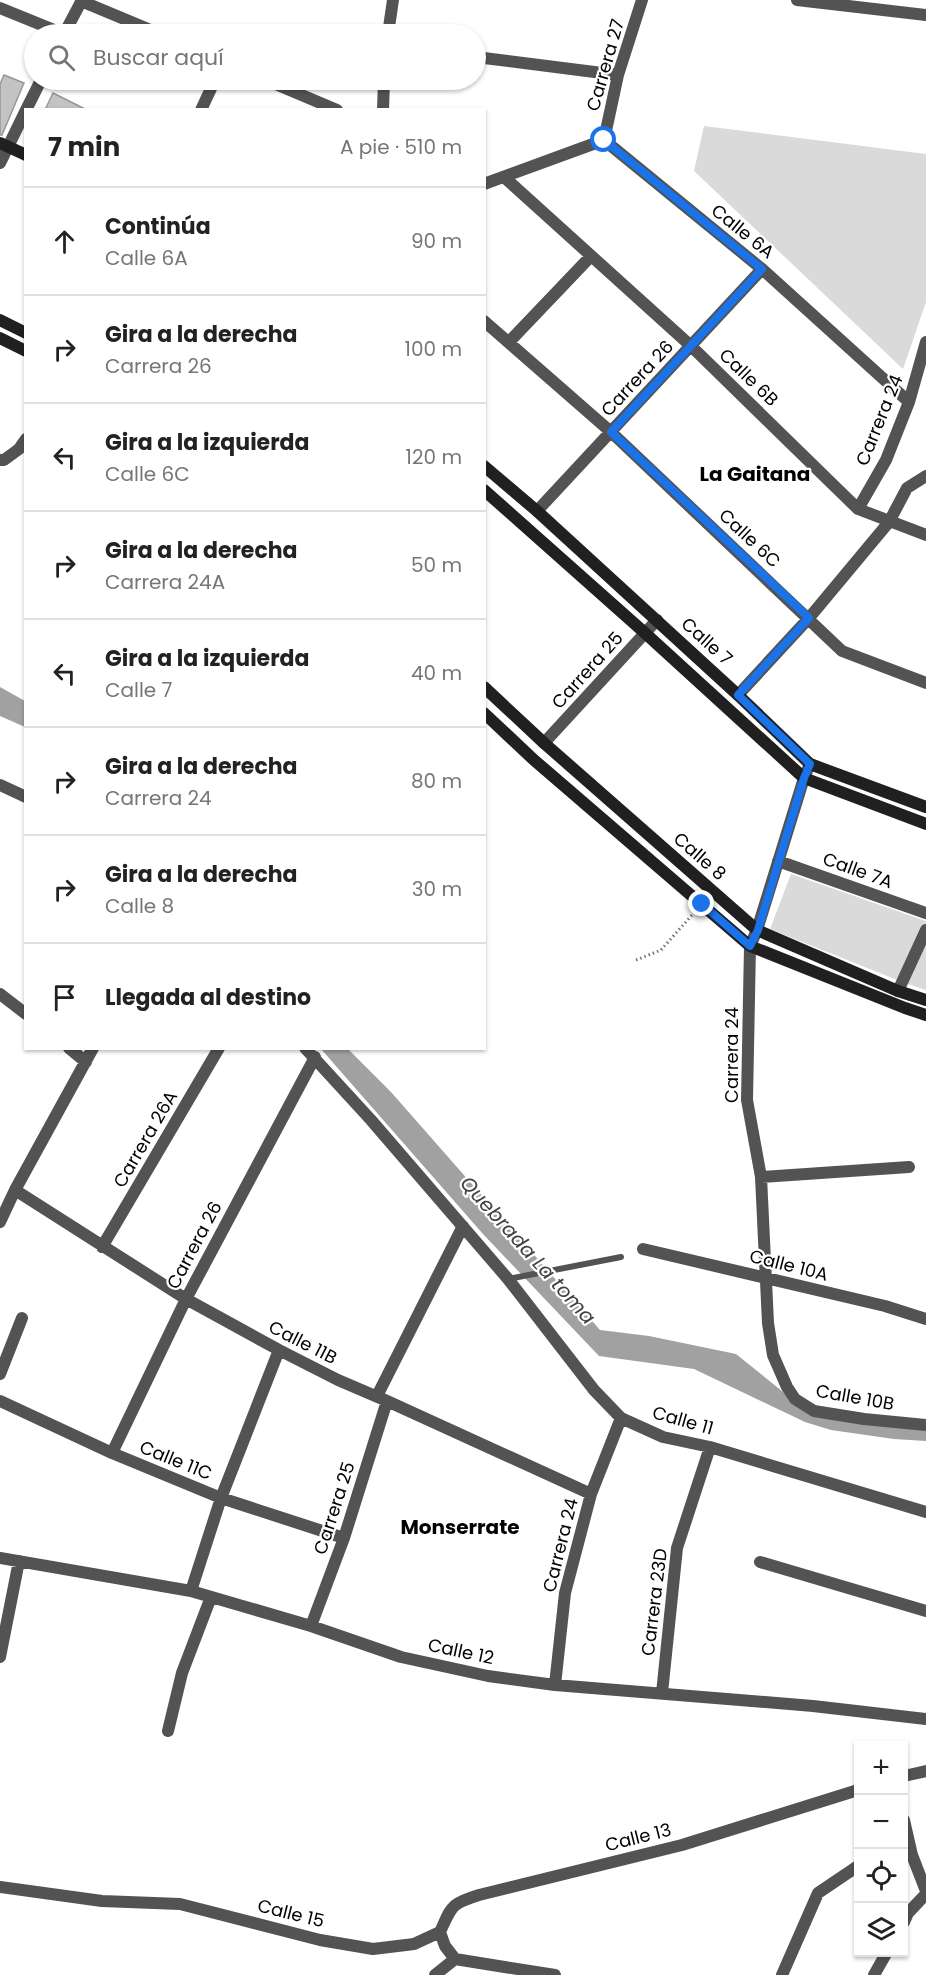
<!DOCTYPE html>
<html lang="es">
<head>
<meta charset="utf-8">
<style>
	body { margin:0; font-family:Poppins,sans-serif; background:#f2f2f2; color:#222 }
	.controls { position:absolute; right:18px; bottom:18px; display:grid; overflow:hidden; border-radius:0px; box-shadow:0 2px 4px #0004 }
	.controls button { width:54px; height:54px; display:grid; place-items:center; padding:0; border:0; border-bottom:2px solid #e0e0e0; background:#fff; color:#222; font:30px sans-serif }
	.stop { position:absolute; width:18px; height:18px; margin:-14px; border:4px solid #1a73e8; border-radius:50%; background:#fff }
	.stop.end { background:#1a73e8; border-color:#fff; box-shadow:0 2px 6px #0008 }
	.list { margin:0; padding:0; list-style:none }
	h2 { display:flex; justify-content:space-between; align-items:center; height:78px; margin:0; padding:0 24px; font-size:26px }
	h2 small { font-size:20px; font-weight:400; color:#767676 }
	.list li { display:grid; grid-template-columns:39px 1fr auto; gap:18px; align-items:center; box-sizing:border-box; height:108px; padding:0 24px; border-top:2px solid #e0e0e0 }
	.list b { display:block; font-size:22px; white-space:nowrap }
	.list p { margin:0; font-size:20px; white-space:nowrap; color:#767676 }
	.list em { font-size:20px; font-style:normal; color:#767676 }
	.icon { flex:none; width:33px; height:33px; fill:none; stroke:currentColor; stroke-width:2; stroke-linecap:round; stroke-linejoin:round }
	.map { position:relative; flex:none; width:926px; height:1975px; overflow:hidden }
	.search { position:absolute; background:#fff; box-shadow:0 2px 4px #0004; left:24px; top:24px; width:462px; height:66px; display:flex; align-items:center; gap:15px; box-sizing:border-box; padding:0 21px; border-radius:33px; color:#767676; font-size:22px }
	.panel { position:absolute; background:#fff; box-shadow:0 2px 4px #0004; left:24px; top:108px; width:462px; height:942px; border-radius:0px }
	.map>svg:first-child { display:block }
</style>
</head>
<body>
<div class="map">
<svg width="926" height="1975" viewBox="0 0 926 1975">
	<rect width="100%" height="100%" fill="#fff"/>
	<path fill="#dadada" d="M704,126L926,154V302L903,369L694,171Z
		M791,874L926,921V990L902,982L770,929Z"/>
	<path fill="#a1a1a1" d="M0,687L25,701V727L0,716Z
		M321,1049H348L391,1092L600,1330L649,1336L736,1354L808,1412L926,1430V1441L894,1439L831,1430L805,1422L694,1369L599,1356L483,1234Z"/>
	<path fill="#c3c3c3" stroke="#979797" stroke-width="1.5" d="M4,75L24,83L2,135H0V84Z
		M53,93L87,110H45Z"/>
	<g fill="none" stroke-linecap="round" stroke-linejoin="round">
		<path stroke="#757575" stroke-width="3" stroke-dasharray="1.5 3" stroke-linecap="butt" d="M636,960L661,950L692,915"/>
		<path stroke="#535353" stroke-width="6" d="M508,1279L621,1257"/>
		<path stroke="#535353" stroke-width="12" d="M797,0L926,15
			M81,1L160,34
			M0,8L64,34
			M64,34L82,0
			M388,34L393,0
			M476,57L618,75
			M266,80L337,110
			M26,110L41,80
			M201,110L215,80
			M383,110L384,80
			M604,140L762,269L909,402
			M604,140L618,75L642,0
			M0,163L26,110
			M504,177L691,346L858,509L926,535
			M484,184L604,140
			M484,321L611,432L842,651L926,683
			M509,342L591,256
			M0,460H4L19,449L26,439
			M858,509L886,460L909,402L926,342
			M537,511L762,269
			M738,695L809,618L889,522L907,488L926,476
			M544,743L657,620
			M810,764L804,778L757,930L750,946L747,1100L761,1177L768,1323L773,1355L787,1387L795,1399L814,1411L864,1419L926,1425
			M0,785L26,797
			M778,861L926,913
			M898,991L926,930
			M0,994L26,1014
			M69,1048L86,1062
			M305,1048L371,1120L508,1279L594,1390L621,1418L663,1437L710,1447L926,1512
			M761,1177L909,1167
			M15,1190L186,1299L279,1350L338,1380L387,1401L591,1494
			M0,1222L15,1190L93,1048
			M102,1247L219,1048
			M643,1249L885,1306L926,1319
			M0,1374L22,1318
			M377,1396L463,1226
			M0,1401L112,1453L221,1498L344,1538
			M112,1453L186,1299L315,1057
			M0,1558L191,1591L311,1626L401,1657L488,1676L555,1685L813,1706L926,1719
			M760,1562L926,1611
			M191,1591L221,1498L279,1350
			M311,1626L344,1538L387,1401
			M0,1657L19,1561
			M555,1685L565,1593L591,1494L621,1418
			M662,1693L677,1548L710,1447
			M168,1731L182,1673L211,1597
			M904,1776L926,1771
			M904,1820L912,1855L926,1891
			M0,1887L102,1901L180,1904L320,1940L373,1949L414,1944L440,1932
			M904,1922L908,1913L926,1894
			M440,1932C452,1906 450,1904 479,1895L682,1845L858,1790
			M440,1932L445,1946L455,1959L555,1975
			M435,1975L455,1959
			M782,1975L818,1893L858,1866
			M874,1975L887,1952"/>
		<path stroke="#202020" stroke-width="12" d="M0,143L26,155
			M0,320L26,333
			M0,338L26,351
			M484,466L537,511L738,695L810,764L926,807
			M484,490L645,633L804,778L926,824
			M484,687L544,743L757,930L898,991L926,1000
			M484,713L534,760L750,946L905,1008L926,1015"/>
	</g>
	<g fill="none" stroke-linecap="round" stroke-linejoin="round">
		<path stroke="#1a73e8" stroke-width="8" d="M604,140L762,269L611,432L809,618L738,695L810,764L804,778L758,930L750,946L702,904"/>
	</g>
	<g text-anchor="middle" dominant-baseline="central" stroke-width="4.5" stroke-linejoin="round" paint-order="stroke">
		<g font-size="18" fill="#000" stroke="#fff">
			<text transform="translate(605 65) rotate(-74)">Carrera 27</text>
			<text transform="translate(743 231) rotate(39)">Calle 6A</text>
			<text transform="translate(749 377) rotate(44)">Calle 6B</text>
			<text transform="translate(637 378) rotate(-47)">Carrera 26</text>
			<text transform="translate(879 420) rotate(-68)">Carrera 24</text>
			<text transform="translate(750 538) rotate(43)">Calle 6C</text>
			<text transform="translate(707 641) rotate(42)">Calle 7</text>
			<text transform="translate(587 670) rotate(-48)">Carrera 25</text>
			<text transform="translate(700 856) rotate(41)">Calle 8</text>
			<text transform="translate(858 870) rotate(20)">Calle 7A</text>
			<text transform="translate(731 1055) rotate(-90)">Carrera 24</text>
			<text transform="translate(145 1139) rotate(-60)">Carrera 26A</text>
			<text transform="translate(194 1245) rotate(-62)">Carrera 26</text>
			<text transform="translate(789 1265) rotate(14)">Calle 10A</text>
			<text transform="translate(303 1342) rotate(27)">Calle 11B</text>
			<text transform="translate(855 1397) rotate(10)">Calle 10B</text>
			<text transform="translate(683 1420) rotate(16)">Calle 11</text>
			<text transform="translate(176 1460) rotate(22)">Calle 11C</text>
			<text transform="translate(334 1508) rotate(-72)">Carrera 25</text>
			<text transform="translate(560 1545) rotate(-76)">Carrera 24</text>
			<text transform="translate(654 1602) rotate(-83)">Carrera 23D</text>
			<text transform="translate(461 1651) rotate(12)">Calle 12</text>
			<text transform="translate(638 1837) rotate(-14)">Calle 13</text>
			<text transform="translate(291 1913) rotate(14)">Calle 15</text>
		</g>
		<g font-size="20" font-weight="bold" fill="#000" stroke="#fff">
			<text x="755" y="474">La Gaitana</text>
			<text x="460" y="1527">Monserrate</text>
		</g>
		<g font-size="20" font-style="italic" fill="#424242" stroke="#fff">
			<text transform="translate(528 1250) rotate(48)">Quebrada La toma</text>
		</g>
	</g>
</svg>
<div class="controls">
<button>+</button>
<button>−</button>
<button><svg class="icon" aria-label="locate" viewBox="0 0 24 24"><circle cx="12" cy="12" r="6"/><path d="M12 2v4M12 18v4M2 12h4M18 12h4"/></svg></button>
<button><svg class="icon" aria-label="layers" viewBox="0 0 24 24"><path d="M12 4l9 5-9 5-9-5zM3 14l9 5 9-5"/></svg></button>
</div>
<div class="stop" style="left:604px;top:140px"></div>
<div class="stop end" style="left:702px;top:904px"></div>
<div class="search"><svg class="icon" aria-label="search" viewBox="0 0 24 24"><circle cx="10" cy="10" r="6"/><path d="M15 15l6 6"/></svg>Buscar aquí</div>
<section class="panel">
<h2>7 min<small>A pie · 510 m</small></h2>
<ul class="list">
<li><svg class="icon" aria-label="ahead" viewBox="0 0 24 24"><path d="M12 20V5M6 11l6-6 6 6"/></svg><div><b>Continúa</b><p>Calle 6A</p></div><em>90 m</em></li>
<li><svg class="icon" aria-label="right" viewBox="0 0 24 24"><path d="M7 20v-9h11M14 6l5 5-5 5"/></svg><div><b>Gira a la derecha</b><p>Carrera 26</p></div><em>100 m</em></li>
<li><svg class="icon" aria-label="left" viewBox="0 0 24 24"><path d="M17 20v-9H6M10 6l-5 5 5 5"/></svg><div><b>Gira a la izquierda</b><p>Calle 6C</p></div><em>120 m</em></li>
<li><svg class="icon" aria-label="right" viewBox="0 0 24 24"><path d="M7 20v-9h11M14 6l5 5-5 5"/></svg><div><b>Gira a la derecha</b><p>Carrera 24A</p></div><em>50 m</em></li>
<li><svg class="icon" aria-label="left" viewBox="0 0 24 24"><path d="M17 20v-9H6M10 6l-5 5 5 5"/></svg><div><b>Gira a la izquierda</b><p>Calle 7</p></div><em>40 m</em></li>
<li><svg class="icon" aria-label="right" viewBox="0 0 24 24"><path d="M7 20v-9h11M14 6l5 5-5 5"/></svg><div><b>Gira a la derecha</b><p>Carrera 24</p></div><em>80 m</em></li>
<li><svg class="icon" aria-label="right" viewBox="0 0 24 24"><path d="M7 20v-9h11M14 6l5 5-5 5"/></svg><div><b>Gira a la derecha</b><p>Calle 8</p></div><em>30 m</em></li>
<li><svg class="icon" aria-label="arrive" viewBox="0 0 24 24"><path d="M6 21V4h12l-3 4 3 4H6"/></svg><div><b>Llegada al destino</b></div></li>
</ul>
</section>
</div>
</body>
</html>
